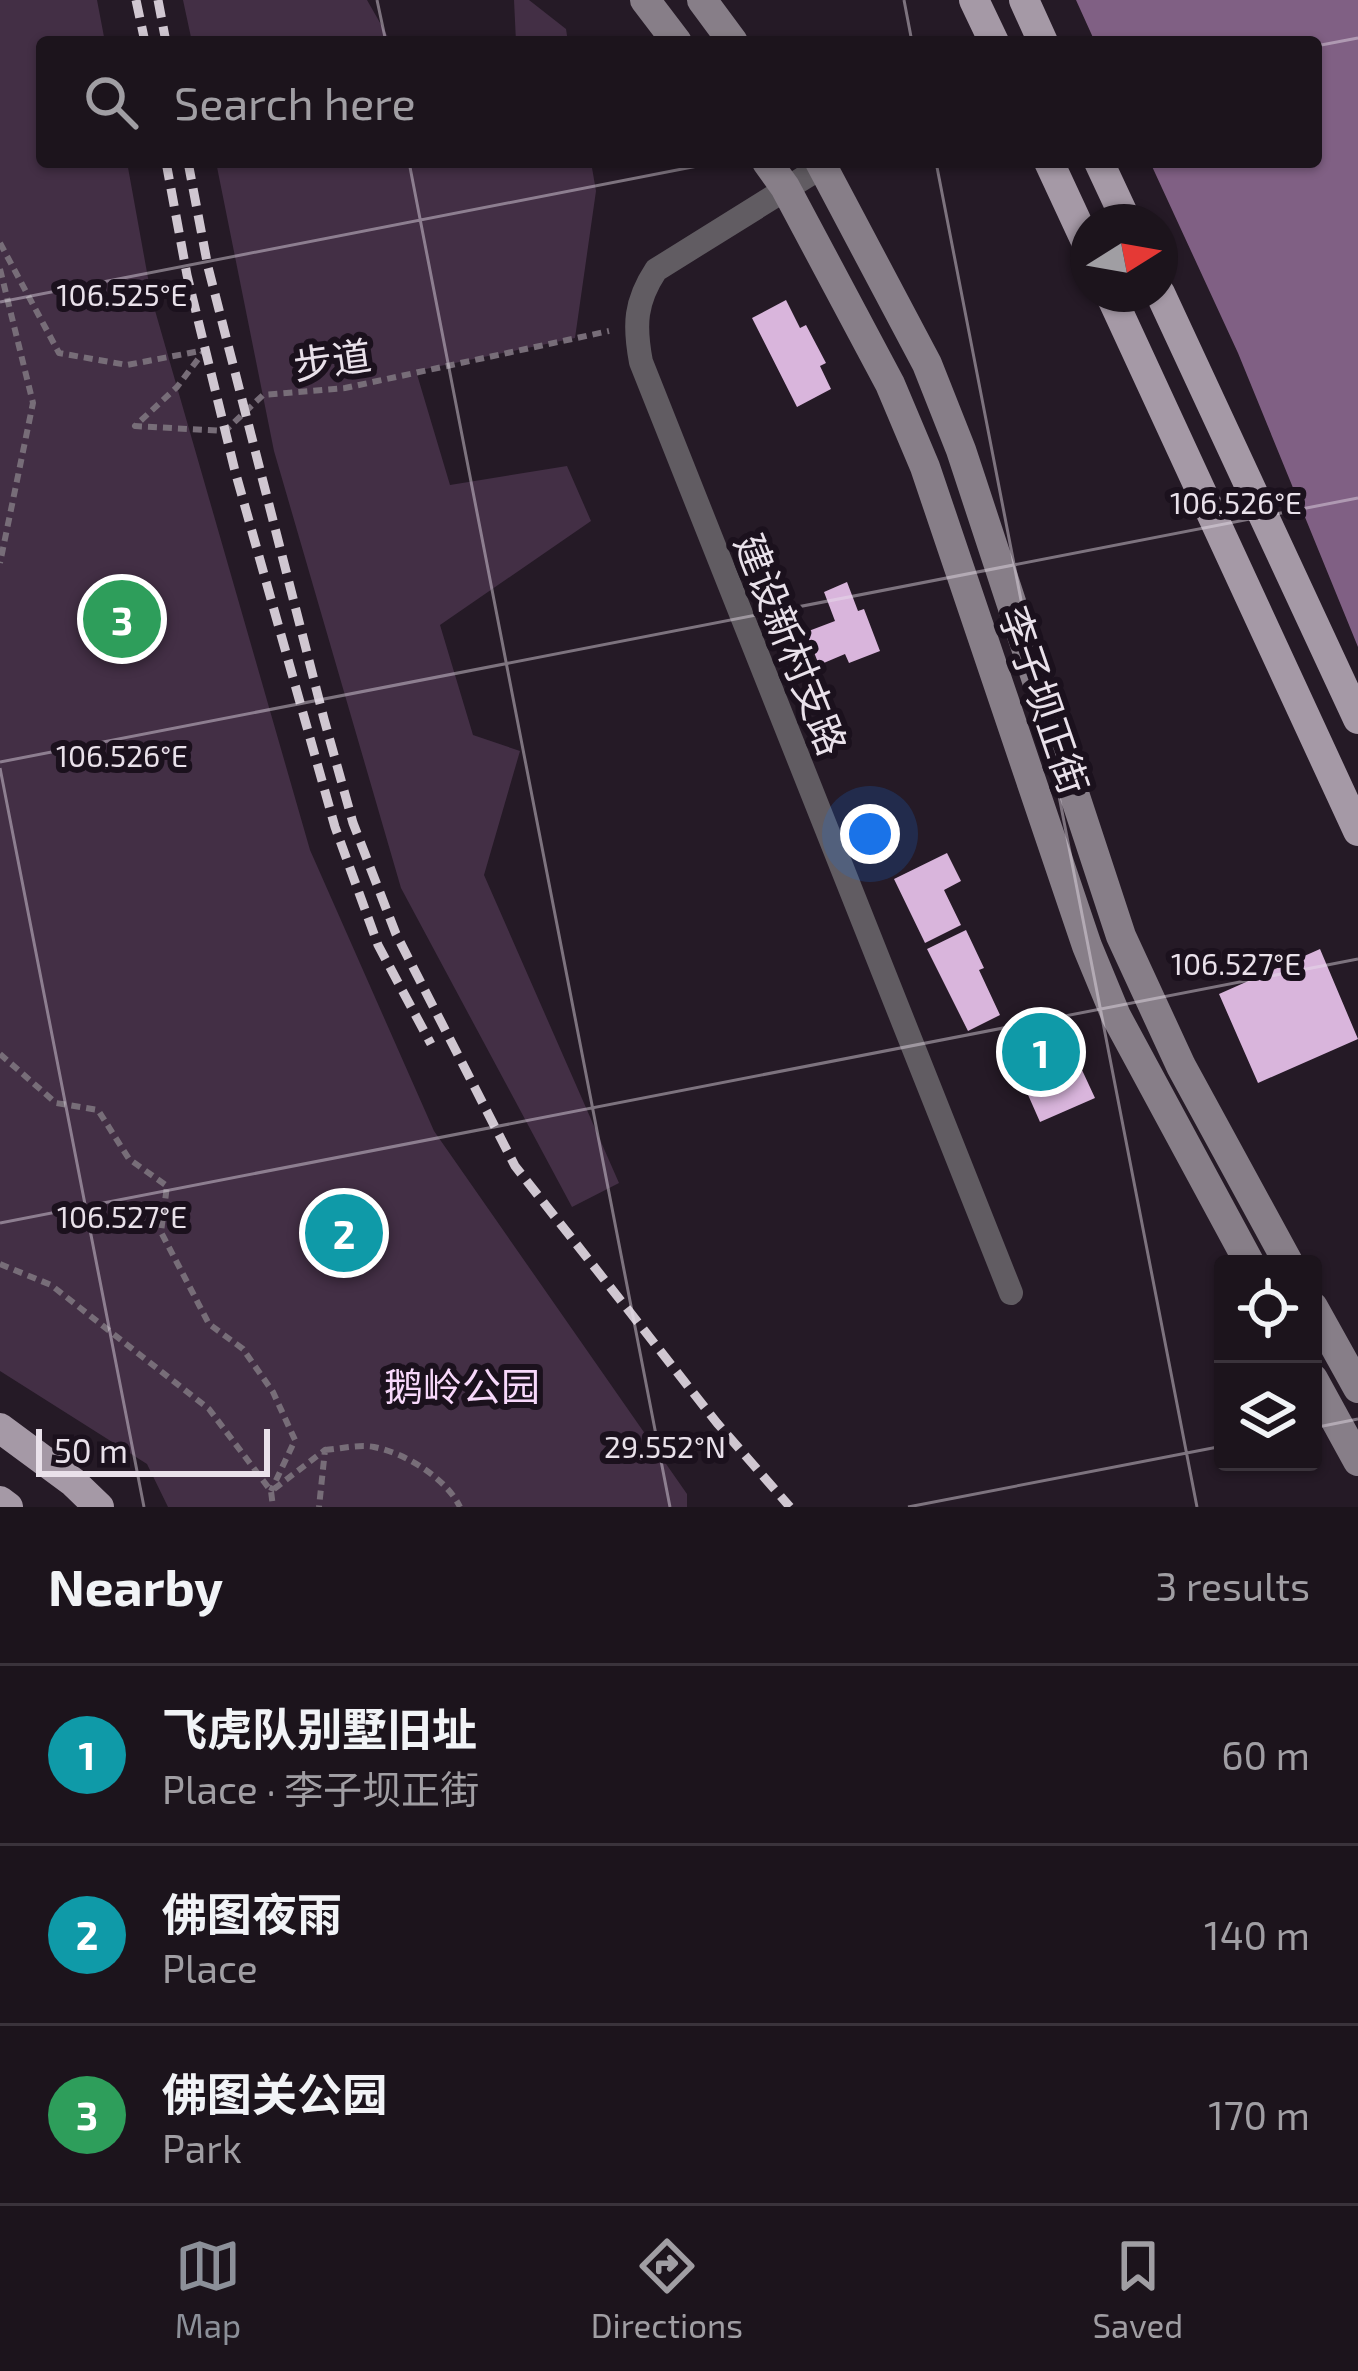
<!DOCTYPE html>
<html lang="en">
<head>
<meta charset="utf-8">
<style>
	body { margin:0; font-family:"Exo 2","Noto Sans SC",sans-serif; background:#292129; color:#f1f3f6 }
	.controls { position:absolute; right:36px; bottom:36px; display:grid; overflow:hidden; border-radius:12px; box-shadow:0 3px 9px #0004 }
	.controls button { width:108px; height:108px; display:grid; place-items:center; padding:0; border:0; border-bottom:3px solid #3a333b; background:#1c141c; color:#f1f3f6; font:60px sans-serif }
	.compass { position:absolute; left:1070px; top:204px; width:108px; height:108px; border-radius:50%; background:#1c141c; box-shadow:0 3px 9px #0004; rotate:79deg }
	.scale { position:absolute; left:36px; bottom:30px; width:234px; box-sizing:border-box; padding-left:12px; border:6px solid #e9e1ea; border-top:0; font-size:33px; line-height:42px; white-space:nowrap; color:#e9e1ea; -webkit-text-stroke:9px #1b111d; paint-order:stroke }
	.you { position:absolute; left:870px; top:834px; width:42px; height:42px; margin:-30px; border:9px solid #fff; border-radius:50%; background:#1a73e8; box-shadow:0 0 0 18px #1a73e833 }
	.badge { display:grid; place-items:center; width:78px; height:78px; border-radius:50%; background:#8c9099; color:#fff; font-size:39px; font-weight:700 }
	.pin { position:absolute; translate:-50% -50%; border:6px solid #fff; box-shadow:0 3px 12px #0006 }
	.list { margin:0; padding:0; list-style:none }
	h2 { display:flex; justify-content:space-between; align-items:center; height:156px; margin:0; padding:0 48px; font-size:51px }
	h2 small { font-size:39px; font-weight:400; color:#a09ea3 }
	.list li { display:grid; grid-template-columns:78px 1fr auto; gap:36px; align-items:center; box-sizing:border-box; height:180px; padding:0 48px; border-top:3px solid #3a333b }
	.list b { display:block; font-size:45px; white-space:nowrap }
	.list p { margin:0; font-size:39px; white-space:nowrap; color:#a09ea3 }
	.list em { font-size:39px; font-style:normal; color:#a09ea3 }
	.icon { flex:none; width:66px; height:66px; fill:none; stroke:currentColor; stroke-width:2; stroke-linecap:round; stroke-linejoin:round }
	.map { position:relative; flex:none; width:1358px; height:1507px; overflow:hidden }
	.search { position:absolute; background:#1c141c; box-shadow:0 3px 9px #0004; left:36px; right:36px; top:36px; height:132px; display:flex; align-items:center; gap:30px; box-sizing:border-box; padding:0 42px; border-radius:12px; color:#a09ea3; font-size:45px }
	.sheet { height:696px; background:#1c141c }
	nav { display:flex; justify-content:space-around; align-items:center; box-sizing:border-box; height:168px; border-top:3px solid #3a333b; background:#1c141c; font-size:33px; color:#a09ea3 }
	nav a { display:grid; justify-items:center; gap:6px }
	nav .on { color:#8c9099 }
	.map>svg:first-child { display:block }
</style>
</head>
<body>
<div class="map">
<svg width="1358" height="1507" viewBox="0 0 1358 1507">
	<rect width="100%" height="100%" fill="#251a26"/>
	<path fill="#432f45" d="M0,0H97L105,42H42V162H127L152,300L310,850L434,1131L687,1494V1507H168L147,1464L0,1371Z
		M183,0H367L391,42H192Z
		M514,0H529L566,29L568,42H516Z
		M216,162H591L596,191L575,338L416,371L450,485L567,466L591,521L440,625L473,735L520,751L484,875L619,1183L572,1207L401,888L274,451Z"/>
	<path fill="#806084" d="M1076,0H1358V647L1238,353L1150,162H1316V42H1095Z"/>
	<path fill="#d9b5dc" d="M786,300L800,328L806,325L826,363L820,366L831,389L797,407L752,318Z
		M847,582L858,611L864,609L880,651L849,663L845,654L819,665L806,632L835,621L824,592Z
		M947,853L961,881L944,890L961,925L925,943L894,879Z
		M966,930L984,968L979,970L1000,1015L968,1031L927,949Z
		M1320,949L1358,1039L1258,1083L1219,994Z
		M1054,1017L1076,1055L1021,1085L1005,1049L1027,1039L1023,1030Z
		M1082,1070L1095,1098L1040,1122L1025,1088L1052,1075L1055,1082Z"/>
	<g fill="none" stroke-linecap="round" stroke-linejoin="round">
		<path stroke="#776d78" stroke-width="6" stroke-dasharray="9 6" stroke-linecap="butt" d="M0,243L59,353L127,365L205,350L177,387L135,426L225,431L263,395L345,388L609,331
			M0,269L33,403L0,563
			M0,1054L56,1103L98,1110L129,1159L167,1186L161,1232L209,1324L243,1349L273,1392L295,1440L271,1491
			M0,1264L51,1285L209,1409L271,1491L273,1507
			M325,1450C340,1449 359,1444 374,1447C405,1453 446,1478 460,1507
			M274,1489L325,1450L319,1507"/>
		<path stroke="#615c62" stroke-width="24" d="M823,166L656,270C635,302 634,325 641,362L1011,1293"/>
		<path stroke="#877e88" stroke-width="30" d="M645,0L677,42
			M702,0L733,42
			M767,162L785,187L890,384L925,467L1087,946L1116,1016L1250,1264
			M820,162L927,364L961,450L1121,936L1181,1066L1289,1264
			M1313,1307L1358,1388
			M1313,1379L1358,1461"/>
		<path stroke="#a599a6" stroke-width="30" d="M974,0L994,42
			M1024,0L1043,42
			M1049,162L1088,246
			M1099,162L1127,222
			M1160,293L1358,719
			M1110,294L1358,831
			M0,1428L73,1482L99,1507
			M0,1501L8,1507"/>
		<path stroke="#d0c7d1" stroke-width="9" stroke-dasharray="18 9" stroke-linecap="butt" d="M136,0L145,42
			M158,0L166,42
			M166,162L187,275L235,471L335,827L378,945L431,1044
			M188,162L208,267L324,719L353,823L396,934L515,1166L717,1423L790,1507"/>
	</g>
	<path fill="none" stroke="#e9e1ea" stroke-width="3" stroke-opacity="0.45" d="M377,0L386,42M904,0L912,42M1316,46L1358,38M409,162L670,1507M936,162L1197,1507M0,302L718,162M0,762L1358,498M0,768L144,1507M0,1223L1358,959M1313,1428L1358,1419M908,1507L1223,1446"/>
	<g text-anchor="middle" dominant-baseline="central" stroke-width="12" stroke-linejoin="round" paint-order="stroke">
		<g font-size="39" fill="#e9e1ea" stroke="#1b111d">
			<text transform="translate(332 359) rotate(-8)">步道</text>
			<text transform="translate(792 644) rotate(68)">建设新村支路</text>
			<text transform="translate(1045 700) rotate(71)">李子坝正街</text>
		</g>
		<g font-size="39" fill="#f8d8fb" stroke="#1b111d">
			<text x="462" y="1385">鹅岭公园</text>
		</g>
	</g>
	<g font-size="30" text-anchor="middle" fill="#e9e1ea" stroke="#1b111d" stroke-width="12" stroke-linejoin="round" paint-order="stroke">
		<text x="122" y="306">106.525°E</text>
		<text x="1236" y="514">106.526°E</text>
		<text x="122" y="767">106.526°E</text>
		<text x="1236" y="975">106.527°E</text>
		<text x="122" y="1228">106.527°E</text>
		<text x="665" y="1458">29.552°N</text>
	</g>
</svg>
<div class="controls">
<button><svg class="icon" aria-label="locate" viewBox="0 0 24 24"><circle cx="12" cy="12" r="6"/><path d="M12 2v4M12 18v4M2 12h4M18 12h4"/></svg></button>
<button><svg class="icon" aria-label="layers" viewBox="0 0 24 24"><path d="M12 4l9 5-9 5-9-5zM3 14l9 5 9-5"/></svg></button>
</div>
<svg class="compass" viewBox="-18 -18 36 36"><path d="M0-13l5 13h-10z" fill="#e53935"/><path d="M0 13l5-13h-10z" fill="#a09ea3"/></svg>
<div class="scale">50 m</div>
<div class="you"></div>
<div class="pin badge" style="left:1041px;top:1052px;background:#0f9aa8">1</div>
<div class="pin badge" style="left:344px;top:1233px;background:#0f9aa8">2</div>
<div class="pin badge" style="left:122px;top:619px;background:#2e9e5b">3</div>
<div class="search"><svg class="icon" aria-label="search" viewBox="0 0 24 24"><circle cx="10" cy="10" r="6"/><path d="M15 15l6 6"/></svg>Search here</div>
</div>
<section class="sheet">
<h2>Nearby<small>3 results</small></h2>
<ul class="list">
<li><span class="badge" style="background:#0f9aa8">1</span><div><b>飞虎队别墅旧址</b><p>Place · 李子坝正街</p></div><em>60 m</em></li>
<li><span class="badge" style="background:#0f9aa8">2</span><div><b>佛图夜雨</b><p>Place</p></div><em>140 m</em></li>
<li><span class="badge" style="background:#2e9e5b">3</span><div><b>佛图关公园</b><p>Park</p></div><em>170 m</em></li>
</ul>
</section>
<nav>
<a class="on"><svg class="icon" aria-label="map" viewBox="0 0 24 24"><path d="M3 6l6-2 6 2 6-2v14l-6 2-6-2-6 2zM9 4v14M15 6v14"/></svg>Map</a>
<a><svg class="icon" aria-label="directions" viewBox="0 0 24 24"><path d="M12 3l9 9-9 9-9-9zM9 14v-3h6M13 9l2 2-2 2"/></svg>Directions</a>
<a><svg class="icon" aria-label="saved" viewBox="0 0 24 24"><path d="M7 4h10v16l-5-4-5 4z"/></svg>Saved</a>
</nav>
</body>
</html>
